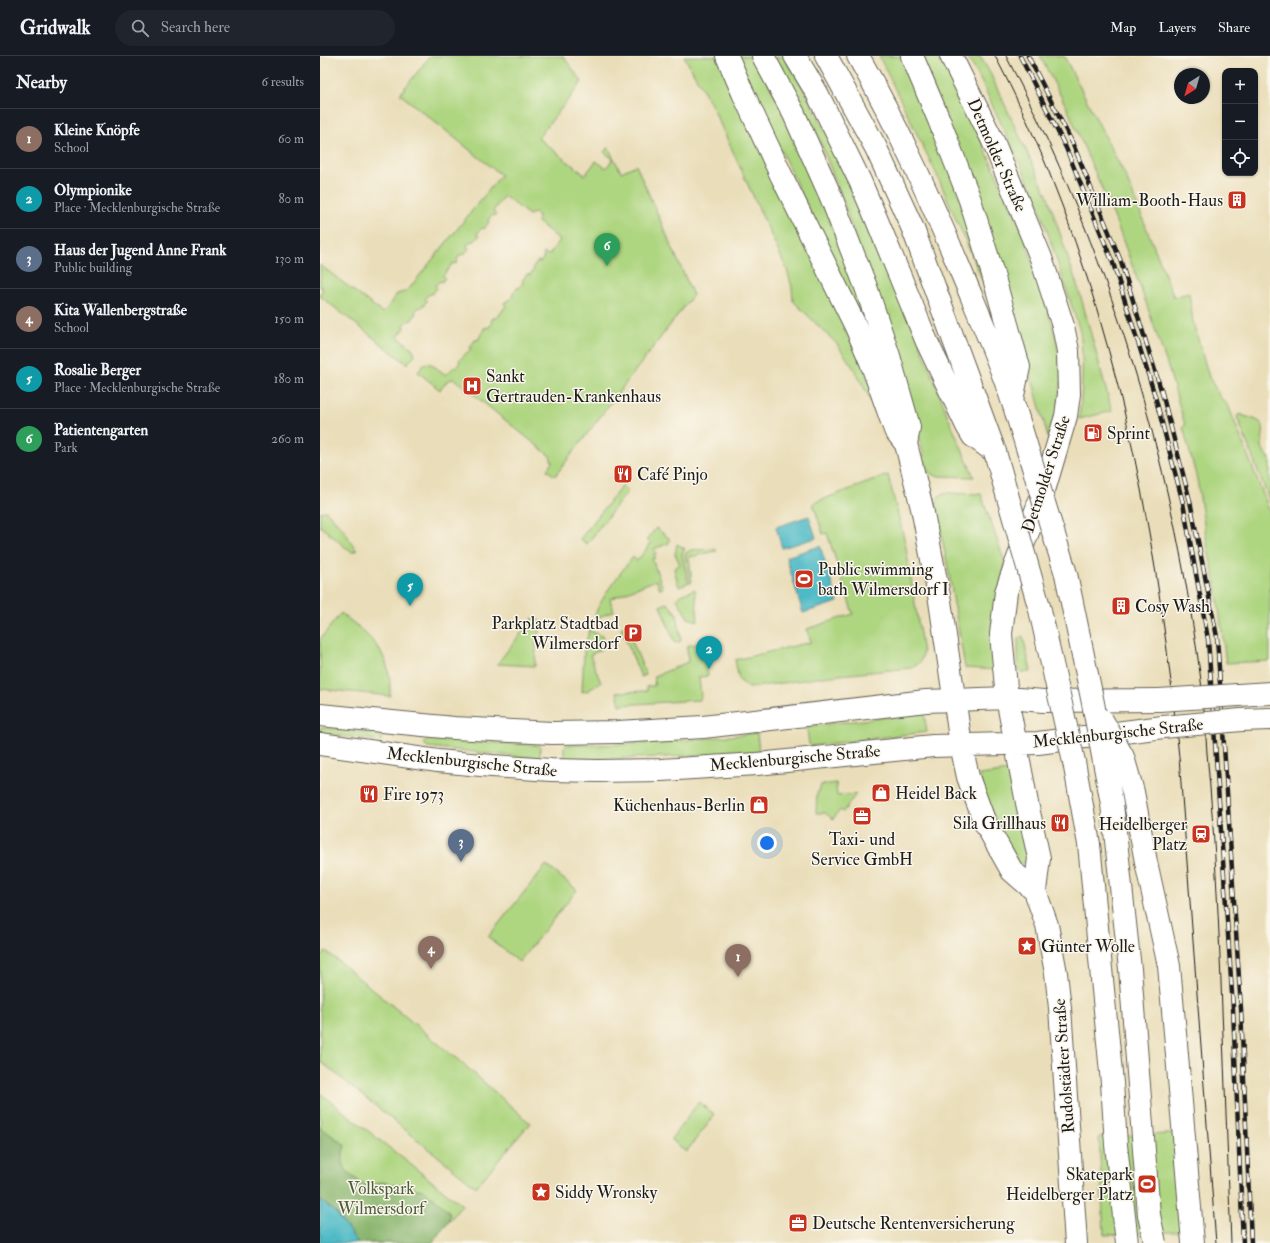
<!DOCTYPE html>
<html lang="en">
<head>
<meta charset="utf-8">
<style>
	body { margin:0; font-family:"IM FELL Double Pica",serif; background:#20242c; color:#f1f3f6 }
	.controls { position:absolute; right:12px; top:12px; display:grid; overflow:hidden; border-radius:8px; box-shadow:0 1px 3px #0004 }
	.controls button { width:36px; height:36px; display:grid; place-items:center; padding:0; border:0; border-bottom:1px solid #363941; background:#171b24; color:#f1f3f6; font:20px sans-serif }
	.compass { position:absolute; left:854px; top:12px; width:36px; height:36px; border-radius:50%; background:#171b24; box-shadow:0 1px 3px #0004; rotate:217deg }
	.you { position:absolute; left:447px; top:787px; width:14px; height:14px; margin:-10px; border:3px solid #fff; border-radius:50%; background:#1a73e8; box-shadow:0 0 0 6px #1a73e833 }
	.badge { display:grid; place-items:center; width:26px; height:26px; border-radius:50%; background:#0b8043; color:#fff; font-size:13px; font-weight:700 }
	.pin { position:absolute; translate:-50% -33px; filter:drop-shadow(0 1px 2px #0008) }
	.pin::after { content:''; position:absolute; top:21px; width:14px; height:12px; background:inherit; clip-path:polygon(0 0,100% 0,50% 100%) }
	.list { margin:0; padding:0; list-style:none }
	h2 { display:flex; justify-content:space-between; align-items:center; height:52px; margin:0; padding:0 16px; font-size:17px }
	h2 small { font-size:13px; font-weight:400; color:#9ea1a6 }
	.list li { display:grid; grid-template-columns:26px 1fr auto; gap:12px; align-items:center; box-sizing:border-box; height:60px; padding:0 16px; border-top:1px solid #363941 }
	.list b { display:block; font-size:15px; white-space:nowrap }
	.list p { margin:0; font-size:13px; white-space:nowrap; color:#9ea1a6 }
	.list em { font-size:13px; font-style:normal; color:#9ea1a6 }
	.icon { flex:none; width:22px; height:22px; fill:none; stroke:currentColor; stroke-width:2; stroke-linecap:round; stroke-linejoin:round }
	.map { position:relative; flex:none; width:950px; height:1187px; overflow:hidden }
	header { display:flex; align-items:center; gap:24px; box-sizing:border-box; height:56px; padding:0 20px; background:#171b24; border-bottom:1px solid #363941 }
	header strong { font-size:19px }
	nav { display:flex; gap:22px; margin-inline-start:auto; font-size:14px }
	.search { width:280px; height:36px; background:#20242c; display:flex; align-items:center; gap:10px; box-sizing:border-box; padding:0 14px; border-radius:22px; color:#9ea1a6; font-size:15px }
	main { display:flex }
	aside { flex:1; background:#171b24 }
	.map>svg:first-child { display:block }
</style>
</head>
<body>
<header>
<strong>Gridwalk</strong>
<div class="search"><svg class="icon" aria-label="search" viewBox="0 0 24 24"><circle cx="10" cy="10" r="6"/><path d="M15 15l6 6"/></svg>Search here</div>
<nav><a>Map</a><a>Layers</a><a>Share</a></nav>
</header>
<main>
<aside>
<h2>Nearby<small>6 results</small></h2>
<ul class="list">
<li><span class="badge" style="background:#8d6e63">1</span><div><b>Kleine Knöpfe</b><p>School</p></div><em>60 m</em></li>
<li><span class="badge" style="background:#0f9aa8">2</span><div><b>Olympionike</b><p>Place · Mecklenburgische Straße</p></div><em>80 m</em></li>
<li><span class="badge" style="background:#5c6f8a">3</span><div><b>Haus der Jugend Anne Frank</b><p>Public building</p></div><em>130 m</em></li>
<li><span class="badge" style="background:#8d6e63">4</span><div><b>Kita Wallenbergstraße</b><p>School</p></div><em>150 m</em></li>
<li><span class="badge" style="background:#0f9aa8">5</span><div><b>Rosalie Berger</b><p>Place · Mecklenburgische Straße</p></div><em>180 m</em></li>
<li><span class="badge" style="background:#2e9e5b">6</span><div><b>Patientengarten</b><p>Park</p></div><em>260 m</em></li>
</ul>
</aside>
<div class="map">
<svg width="950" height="1187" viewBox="0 0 950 1187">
	<rect width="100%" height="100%" fill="#fbf7ec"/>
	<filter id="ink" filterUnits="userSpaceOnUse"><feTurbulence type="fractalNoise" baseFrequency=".025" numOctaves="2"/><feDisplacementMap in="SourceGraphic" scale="8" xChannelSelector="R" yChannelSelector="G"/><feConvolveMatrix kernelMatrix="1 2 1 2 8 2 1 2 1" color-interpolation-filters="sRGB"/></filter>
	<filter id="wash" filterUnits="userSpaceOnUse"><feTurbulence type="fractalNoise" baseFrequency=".012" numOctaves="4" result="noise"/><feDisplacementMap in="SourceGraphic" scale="16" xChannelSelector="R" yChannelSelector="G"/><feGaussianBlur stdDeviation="0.9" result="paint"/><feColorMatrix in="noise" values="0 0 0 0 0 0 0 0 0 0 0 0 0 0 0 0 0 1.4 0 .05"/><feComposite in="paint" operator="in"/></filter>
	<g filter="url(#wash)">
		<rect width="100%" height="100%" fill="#eadeba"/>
		<path fill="#aed580" stroke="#65784e" d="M110,0H243L262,26L218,82L265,119L276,105L286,112L293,103L284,96L288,91L301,116L316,109L373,239L235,420L227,414L232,406L230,400L134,323L128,324L120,334L98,316L105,307L111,308L126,319L134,311H136L140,306L139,304L151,293L150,291L155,284H158L165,271L168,272L172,267L171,265L173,262H177L186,250L184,248L186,245H189L193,240L192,238L197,232H199L203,227L202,225L207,218L210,219L214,214L213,212L218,205L221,206L224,201L223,198L224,197L229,199L240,184L217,165L218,163L217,159L214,157L209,159L184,140L173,155L176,159L175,160L172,159L168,164L169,166L164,173L162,172L157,177L159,180L154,186L151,185L147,190L149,193L143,199L141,198L137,203L138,205L136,208L133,207L123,220L125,222L122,226L120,225L115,230L117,232L112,238H109L105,243L107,245L101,252L99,251L95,256L96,258L91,265L89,264L84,269L85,272L78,280L79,282L93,293L95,299L87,308L0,240V237L3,233L0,231V209L63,257L77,238L87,235L181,119L80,38Z
			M364,0H398L521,256L564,363L559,365L547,337L534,313L517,288L473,245L472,231L467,214L391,48Z
			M416,0H435L477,83L551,269L545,272Z
			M455,0H464L492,48L512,88L597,280L631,368L654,421L615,420L610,417L607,413L594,361L522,142L501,88L479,43Z
			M559,0H583L631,113L665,224L663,225L616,117Z
			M601,0H622L703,176L736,281L742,321L738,352L729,385L688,235Z
			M647,0H660L670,17L728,141L761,241L792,355L759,363C762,333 764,305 760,275L717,144L660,23Z
			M720,0H744L806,121L854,241L869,237L873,266L889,321L900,341L908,349L950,456V605L906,607L896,530L888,493L877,423L863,371L865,369L848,311L826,247L795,163L748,54Z
			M919,358C925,361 934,362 940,366C950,376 933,389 950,402V446L917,361Z
			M568,419L585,486L603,596C602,604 600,609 591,612L510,620L429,632L419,624L415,604L491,586L487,573L533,558L507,477L503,478L493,447Z
			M302,430L308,435L267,488L260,483Z
			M627,437L661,438L685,507L677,614L645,612L629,518L616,450L619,440Z
			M6,455L23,473L37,495L31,496L0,470V456Z
			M336,472L349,482V487L334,493L336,498L334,499L335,502L332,503L343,532L340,533L336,524L290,543L294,555L276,562L274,561C283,538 298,520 313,501L317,505L331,487L327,484Z
			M357,488L365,493L362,498L368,527L359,531L354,513L360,508L355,498Z
			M395,493L397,495L369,501L372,526L370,527L365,500L366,497L371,494Z
			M375,533L378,565L368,562L357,543L359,540Z
			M347,547L357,558L361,585L355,587L340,550Z
			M21,557C52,582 72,596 70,640L0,633V583Z
			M213,562H217L221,568L216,588L215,610L177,608Z
			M306,570L326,619L321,621L301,572Z
			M269,574L283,581L278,589L280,594L270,599L281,627L267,635L262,636L264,596Z
			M703,580L711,616H701L698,613V582Z
			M379,588L381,604H385L388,620L379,621L381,641L379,644L300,649L297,636L327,635V630H334L335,620L368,606L367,592L369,589Z
			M604,657L607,676L491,690L489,688L487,673L489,670Z
			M0,671L62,678L61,685L0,677Z
			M437,677L439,696C375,700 311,703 246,703L244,700V691L246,689C310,690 374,684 437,677Z
			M108,683L218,689L220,691V700L218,701H203L107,691L105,689V685Z
			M690,715L698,763L708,805L699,808C683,779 667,751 659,719Z
			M516,727L517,740L536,738L523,756L520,754L513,763L505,757H496L497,738L501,729Z
			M226,809L257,834L199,906L168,881Z
			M6,895L149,1013L210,1067L156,1131L0,1005V902Z
			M0,1037L142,1149L112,1187H38L16,1157L0,1144Z
			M379,1046L395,1059L366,1096L351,1083Z
			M871,1077L876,1175L784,1179L779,1081Z"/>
		<path fill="#8ab66e" stroke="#536945" d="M0,1071L25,1089C18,1113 28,1119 48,1130L62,1126L98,1133L104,1134L126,1153L130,1158L129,1165L112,1187H38L16,1157L0,1144Z"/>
		<path fill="#4dbac6" stroke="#346b71" d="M489,460L496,482L462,492L456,471Z
			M500,490L518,546L483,557L466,501Z
			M0,1144L16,1157L38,1187H0Z"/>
	</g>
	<g filter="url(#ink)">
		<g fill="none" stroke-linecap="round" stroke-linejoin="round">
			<g stroke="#646053" stroke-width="24">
				<path id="secondary" d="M443,0L474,58L511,141L546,231L569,300L589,371L586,388L602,452L620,545L641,689L648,721L665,767L692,815L715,835
					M631,0L673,85L721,202L743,270L748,295L749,338L746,360L725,431L694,513L686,536L681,578L687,642L707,747L719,802L715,835L727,869L736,917L740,952L756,1187
					M918,639L950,637
					M0,659L134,672L232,677L298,676L383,671L606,645L687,642L723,645L839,644
					M921,664L950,663
					M0,688L118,705L172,710L231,714L278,715L341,714L437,708L613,690L718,687L843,671"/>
			</g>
			<g stroke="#646053" stroke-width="24">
				<path id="highway" d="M407,0L423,37L462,121L536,271L551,306L575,374L586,388
					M475,0L497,37L540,125L556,162L607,286L647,370L653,380L675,396
					M506,0L556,92L593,173L675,396
					M538,0C579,72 613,149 645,225C663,268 682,311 696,356
					M592,0L619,64L650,144L672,215L699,311L692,344
					M754,706L769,788L792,1027L796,1089L807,1187
					M857,999L873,1187"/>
			</g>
			<use href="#secondary" stroke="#fff" stroke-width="22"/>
			<use href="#highway" stroke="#fff" stroke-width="22"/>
			<path stroke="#1c1c1c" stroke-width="1" d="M675,0C695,38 713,77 729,116C804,302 840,503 859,701L896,1187
				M686,0C789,196 850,398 880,617C884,644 885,670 887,697C895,782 899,868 902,954C905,1032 908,1109 911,1187"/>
			<g stroke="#1c1c1c" stroke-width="4.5">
				<path id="rail" d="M700,0L746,92L793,207L835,340L863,447L888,583L913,952L923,1187
					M708,0L753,88L800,203L842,337L870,445L897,581L921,953L931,1187"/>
			</g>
			<use href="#rail" stroke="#fbf7ec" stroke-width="3" stroke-dasharray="9" stroke-linecap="butt"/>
			<g stroke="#646053" stroke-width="24" stroke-linecap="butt">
				<path id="secondary-bridge" d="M839,644L918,639
					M843,671L921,664"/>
			</g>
			<g stroke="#646053" stroke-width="24" stroke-linecap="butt">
				<path id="highway-bridge" d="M696,356L746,518L773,647L792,748L810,913L829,1159L835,1187
					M675,396L720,554L754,706
					M782,664L803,701L813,736L826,806L849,910L857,999"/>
			</g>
			<use href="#secondary-bridge" stroke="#fff" stroke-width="22"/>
			<use href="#highway-bridge" stroke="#fff" stroke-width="22"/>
		</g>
	</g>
	<defs>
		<g id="building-square" transform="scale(1)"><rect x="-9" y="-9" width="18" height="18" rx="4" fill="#c8321e" stroke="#fbf7ec"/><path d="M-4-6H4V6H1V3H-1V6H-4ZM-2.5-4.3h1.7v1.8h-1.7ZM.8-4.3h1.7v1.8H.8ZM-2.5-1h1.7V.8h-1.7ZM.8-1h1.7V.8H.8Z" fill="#fff"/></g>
		<g id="hospital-square" transform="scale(1)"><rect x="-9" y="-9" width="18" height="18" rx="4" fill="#c8321e" stroke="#fbf7ec"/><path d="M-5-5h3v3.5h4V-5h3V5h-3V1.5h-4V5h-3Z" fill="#fff"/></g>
		<g id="fuel-square" transform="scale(1)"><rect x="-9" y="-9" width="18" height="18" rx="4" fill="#c8321e" stroke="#fbf7ec"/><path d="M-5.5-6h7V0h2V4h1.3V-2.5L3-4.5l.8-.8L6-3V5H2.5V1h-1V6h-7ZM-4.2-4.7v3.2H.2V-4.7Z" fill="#fff"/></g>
		<g id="restaurant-square" transform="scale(1)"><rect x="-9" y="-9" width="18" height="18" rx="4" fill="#c8321e" stroke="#fbf7ec"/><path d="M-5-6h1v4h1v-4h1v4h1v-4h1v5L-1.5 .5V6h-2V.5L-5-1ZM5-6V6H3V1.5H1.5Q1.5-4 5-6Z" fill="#fff"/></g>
		<g id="stadium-square" transform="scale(1)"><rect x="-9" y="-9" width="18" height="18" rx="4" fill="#c8321e" stroke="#fbf7ec"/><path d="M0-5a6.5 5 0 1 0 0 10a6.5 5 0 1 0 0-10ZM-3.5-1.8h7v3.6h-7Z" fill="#fff"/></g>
		<g id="parking-square" transform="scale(1)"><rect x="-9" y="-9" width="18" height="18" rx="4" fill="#c8321e" stroke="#fbf7ec"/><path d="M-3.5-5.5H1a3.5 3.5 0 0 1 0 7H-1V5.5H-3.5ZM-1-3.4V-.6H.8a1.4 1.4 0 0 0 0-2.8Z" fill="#fff"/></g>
		<g id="shop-square" transform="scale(1)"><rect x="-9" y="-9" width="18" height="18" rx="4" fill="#c8321e" stroke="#fbf7ec"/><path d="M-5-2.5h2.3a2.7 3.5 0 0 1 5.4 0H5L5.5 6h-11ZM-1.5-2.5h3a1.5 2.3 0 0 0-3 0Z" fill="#fff"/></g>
		<g id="office-square" transform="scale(1)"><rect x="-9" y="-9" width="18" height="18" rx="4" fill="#c8321e" stroke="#fbf7ec"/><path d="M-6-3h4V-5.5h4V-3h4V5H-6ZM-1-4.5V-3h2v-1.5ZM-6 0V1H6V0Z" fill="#fff"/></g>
		<g id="station-square" transform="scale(1)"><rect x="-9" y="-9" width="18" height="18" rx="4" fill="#c8321e" stroke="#fbf7ec"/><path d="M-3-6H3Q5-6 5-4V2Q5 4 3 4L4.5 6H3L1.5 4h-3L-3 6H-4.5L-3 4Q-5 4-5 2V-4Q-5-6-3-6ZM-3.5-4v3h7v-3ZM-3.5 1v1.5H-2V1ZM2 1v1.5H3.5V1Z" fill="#fff"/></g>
		<g id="sight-square" transform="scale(1)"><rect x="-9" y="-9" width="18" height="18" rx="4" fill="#c8321e" stroke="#fbf7ec"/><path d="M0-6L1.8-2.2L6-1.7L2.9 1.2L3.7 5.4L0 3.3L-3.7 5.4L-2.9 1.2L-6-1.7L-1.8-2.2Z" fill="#fff"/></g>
	</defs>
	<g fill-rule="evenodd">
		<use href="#building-square" x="917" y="144"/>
		<use href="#hospital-square" x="152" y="330"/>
		<use href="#fuel-square" x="773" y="377"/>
		<use href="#restaurant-square" x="303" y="418"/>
		<use href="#stadium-square" x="484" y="523"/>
		<use href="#building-square" x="801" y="550"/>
		<use href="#parking-square" x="313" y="577"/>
		<use href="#shop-square" x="561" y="737"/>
		<use href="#restaurant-square" x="49" y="738"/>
		<use href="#shop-square" x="439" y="749"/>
		<use href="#office-square" x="542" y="760"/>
		<use href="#restaurant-square" x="740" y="767"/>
		<use href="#station-square" x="881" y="778"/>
		<use href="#sight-square" x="707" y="890"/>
		<use href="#stadium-square" x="827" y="1128"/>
		<use href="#sight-square" x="221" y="1136"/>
		<use href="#office-square" x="478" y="1167"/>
	</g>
	<g text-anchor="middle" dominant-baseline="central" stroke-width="3" stroke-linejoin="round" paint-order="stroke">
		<g font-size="17" fill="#1c1c1c" stroke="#fbf7ec">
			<text transform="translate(677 99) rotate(66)">Detmolder Straße</text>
			<text transform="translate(726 418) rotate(-72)">Detmolder Straße</text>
			<text transform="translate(798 677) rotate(-6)">Mecklenburgische Straße</text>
			<text transform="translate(475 702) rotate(-5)">Mecklenburgische Straße</text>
			<text transform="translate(152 706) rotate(6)">Mecklenburgische Straße</text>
			<text transform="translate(744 1010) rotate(-94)">Rudolstädter Straße</text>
		</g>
		<g font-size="17" fill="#1c1c1c" stroke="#fbf7ec" text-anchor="start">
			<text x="903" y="144" text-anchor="end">William-Booth-Haus</text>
			<text x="166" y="320">Sankt<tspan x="166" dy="20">Gertrauden-Krankenhaus</tspan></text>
			<text x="787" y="377">Sprint</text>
			<text x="317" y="418">Café Pinjo</text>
			<text x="498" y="513">Public swimming<tspan x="498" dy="20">bath Wilmersdorf I</tspan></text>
			<text x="815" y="550">Cosy Wash</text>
			<text x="299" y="567" text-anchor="end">Parkplatz Stadtbad<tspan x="299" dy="20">Wilmersdorf</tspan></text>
			<text x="575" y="737">Heidel Back</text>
			<text x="63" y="738">Fire 1973</text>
			<text x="425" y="749" text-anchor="end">Küchenhaus-Berlin</text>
			<text x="726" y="767" text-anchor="end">Sila Grillhaus</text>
			<text x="867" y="768" text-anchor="end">Heidelberger<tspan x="867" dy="20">Platz</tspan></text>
			<text x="542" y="783" text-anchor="middle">Taxi- und<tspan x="542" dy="20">Service GmbH</tspan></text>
			<text x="721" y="890">Günter Wolle</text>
			<text x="813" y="1118" text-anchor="end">Skatepark<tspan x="813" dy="20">Heidelberger Platz</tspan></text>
			<text x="235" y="1136">Siddy Wronsky</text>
			<text x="492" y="1167">Deutsche Rentenversicherung</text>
		</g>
		<g font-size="17" fill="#4f5d3f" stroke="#fbf7ec">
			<text x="61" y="1132">Volkspark<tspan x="61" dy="20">Wilmersdorf</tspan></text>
		</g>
	</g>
</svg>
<div class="controls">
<button>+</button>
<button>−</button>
<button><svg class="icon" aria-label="locate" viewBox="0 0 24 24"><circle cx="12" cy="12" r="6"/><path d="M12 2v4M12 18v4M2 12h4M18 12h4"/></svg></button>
</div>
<svg class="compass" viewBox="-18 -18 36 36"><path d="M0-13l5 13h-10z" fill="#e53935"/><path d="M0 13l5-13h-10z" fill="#9ea1a6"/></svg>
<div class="you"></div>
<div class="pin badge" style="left:418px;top:921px;background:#8d6e63">1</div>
<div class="pin badge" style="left:389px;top:613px;background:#0f9aa8">2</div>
<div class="pin badge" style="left:141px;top:806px;background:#5c6f8a">3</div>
<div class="pin badge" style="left:111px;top:913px;background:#8d6e63">4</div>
<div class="pin badge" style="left:90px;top:550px;background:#0f9aa8">5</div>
<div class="pin badge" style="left:287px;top:210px;background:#2e9e5b">6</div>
</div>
</main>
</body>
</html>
